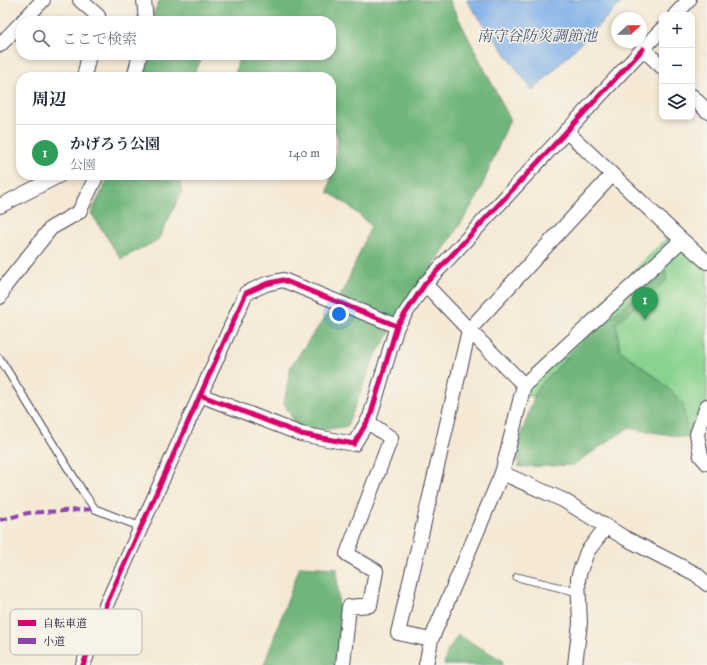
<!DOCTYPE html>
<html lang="ja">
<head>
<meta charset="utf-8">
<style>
	body { margin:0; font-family:"IM FELL DW Pica","Noto Serif JP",serif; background:#f2f2f3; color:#1f2937 }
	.controls { position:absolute; right:12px; top:12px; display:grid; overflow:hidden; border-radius:8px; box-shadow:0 2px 6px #0003 }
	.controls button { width:36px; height:36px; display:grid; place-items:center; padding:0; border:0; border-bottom:1px solid #e0e1e3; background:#fff; color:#1f2937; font:20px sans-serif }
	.compass { position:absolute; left:611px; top:12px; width:36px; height:36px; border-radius:50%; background:#fff; box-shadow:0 2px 6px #0003; rotate:69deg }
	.you { position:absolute; left:339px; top:314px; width:14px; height:14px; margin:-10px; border:3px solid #fff; border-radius:50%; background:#1a73e8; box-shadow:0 0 0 6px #1a73e833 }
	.badge { display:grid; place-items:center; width:26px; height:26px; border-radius:50%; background:#1f6fb2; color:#fff; font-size:13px; font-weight:700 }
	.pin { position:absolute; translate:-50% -33px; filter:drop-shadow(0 1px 2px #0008) }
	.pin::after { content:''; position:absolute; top:21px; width:14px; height:12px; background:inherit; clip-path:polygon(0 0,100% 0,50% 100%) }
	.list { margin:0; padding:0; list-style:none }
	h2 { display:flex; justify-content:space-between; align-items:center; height:52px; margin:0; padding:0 16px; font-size:17px }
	h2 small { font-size:13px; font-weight:400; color:#747a83 }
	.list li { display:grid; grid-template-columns:26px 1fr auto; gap:12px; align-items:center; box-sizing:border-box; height:56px; padding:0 16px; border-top:1px solid #e0e1e3 }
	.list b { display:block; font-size:15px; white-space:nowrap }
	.list p { margin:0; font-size:13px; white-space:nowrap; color:#747a83 }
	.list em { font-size:13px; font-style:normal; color:#747a83 }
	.icon { flex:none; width:22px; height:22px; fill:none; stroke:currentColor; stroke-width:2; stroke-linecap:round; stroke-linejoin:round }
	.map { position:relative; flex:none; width:707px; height:665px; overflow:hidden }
	.search { position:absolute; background:#fff; box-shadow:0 2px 6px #0003; left:16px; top:16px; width:320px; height:44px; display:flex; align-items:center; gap:10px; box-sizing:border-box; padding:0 14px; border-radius:16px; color:#747a83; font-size:15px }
	.panel { position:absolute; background:#fff; box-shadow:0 2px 6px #0003; left:16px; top:72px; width:320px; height:108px; border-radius:16px }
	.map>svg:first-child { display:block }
</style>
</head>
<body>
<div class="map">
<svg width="707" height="665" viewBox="0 0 707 665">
	<rect width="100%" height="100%" fill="#f7f3e8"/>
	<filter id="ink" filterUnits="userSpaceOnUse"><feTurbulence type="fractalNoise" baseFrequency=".025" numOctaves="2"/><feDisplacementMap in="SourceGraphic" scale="8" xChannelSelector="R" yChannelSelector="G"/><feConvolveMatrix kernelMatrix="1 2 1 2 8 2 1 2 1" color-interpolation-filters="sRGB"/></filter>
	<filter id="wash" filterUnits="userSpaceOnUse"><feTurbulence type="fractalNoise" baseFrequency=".012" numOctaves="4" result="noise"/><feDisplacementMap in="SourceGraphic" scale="16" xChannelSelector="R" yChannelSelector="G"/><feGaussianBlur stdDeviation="0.9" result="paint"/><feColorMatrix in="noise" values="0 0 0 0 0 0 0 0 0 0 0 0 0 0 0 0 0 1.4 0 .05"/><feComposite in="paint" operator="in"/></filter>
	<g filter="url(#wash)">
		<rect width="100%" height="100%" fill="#f5e9d5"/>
		<path fill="#8ad38f" stroke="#567a65" d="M676,229L707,258V406L697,434L521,394V383Z"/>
		<path fill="#6fb57a" stroke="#486c5a" d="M160,0H449L510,119L477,198L375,356L347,426L301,434L284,403L291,366L344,290L371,226L348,205L328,192L338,140L331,118V77H235L239,55H331V21H149Z
			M144,55H204L192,77H142Z
			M110,175H178L182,192L158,240L121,259L91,213Z
			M664,265L667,280L616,323L620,350L662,382L683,403L688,438L628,428L573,465L519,467L516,449L537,389L577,347L641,291Z
			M300,566L337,568L341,665H264Z
			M458,635L502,660L503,665H444L447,652Z"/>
		<path fill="#7dafe9" stroke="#506892" d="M466,0H624L533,91Z"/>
	</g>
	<g filter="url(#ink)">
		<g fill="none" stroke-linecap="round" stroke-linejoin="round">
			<g stroke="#424052" stroke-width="9">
				<path id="lane" d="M0,359L83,492L95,509L141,527
					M517,577L578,592"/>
			</g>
			<g stroke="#424052" stroke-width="16">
				<path id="street" d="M80,0L98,16L96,21
					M144,0L146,21
					M675,15L689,0
					M23,21L43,0
					M662,29L643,49L662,67
					M0,45L21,23
					M84,77L89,55
					M134,77L140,55
					M692,96L707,111
					M566,131L682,240L707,262
					M0,206L60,175
					M425,284L469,330L524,385
					M0,297L5,286L51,228L79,212L97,175
					M200,395L301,434L354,444L370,417L397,326L425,284L643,49
					M707,406L697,434L701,456L707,463
					M502,473L563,500L625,538L696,574L707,584
					M431,640L398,633L469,330L612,175
					M83,665L107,603L246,293L266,284L283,280L397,326
					M343,665L349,607L370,605L376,571L347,554L391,438L368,422
					M426,665L431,640L502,473L524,385L682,240
					M575,665L580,623L578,579L580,571L587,552L606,527"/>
			</g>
			<use href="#lane" stroke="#fff" stroke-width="7"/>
			<use href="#street" stroke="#fff" stroke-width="14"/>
			<path stroke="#8e44ad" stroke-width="4" stroke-dasharray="8 4" stroke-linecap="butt" d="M0,520L28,513L95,509"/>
			<g stroke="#f7f3e8" stroke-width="8">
				<path id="cycleway" d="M200,395L301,434L354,444L370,417L397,326L425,284L643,49
					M83,665L107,603L246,293L266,284L283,280L397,326"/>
			</g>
			<use href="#cycleway" stroke="#d6006c" stroke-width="5"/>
		</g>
	</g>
	<g text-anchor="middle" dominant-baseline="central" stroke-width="3" stroke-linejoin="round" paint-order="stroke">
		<g font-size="15" font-style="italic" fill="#425378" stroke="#f7f3e8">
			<text x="537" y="36">南守谷防災調節池</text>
		</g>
	</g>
	<rect x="10" y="609" width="132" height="46" rx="6" fill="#f7f3e8" stroke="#b7b4b4" stroke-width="1"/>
	<rect x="18" y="620" width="18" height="6" fill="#d6006c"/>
	<rect x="18" y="638" width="18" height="6" fill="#8e44ad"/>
	<g font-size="11" fill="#22223b">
		<text x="43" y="627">自転車道</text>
		<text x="43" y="645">小道</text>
	</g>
</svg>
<div class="controls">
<button>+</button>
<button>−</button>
<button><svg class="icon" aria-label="layers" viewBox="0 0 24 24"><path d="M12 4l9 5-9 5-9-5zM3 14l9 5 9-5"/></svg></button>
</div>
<svg class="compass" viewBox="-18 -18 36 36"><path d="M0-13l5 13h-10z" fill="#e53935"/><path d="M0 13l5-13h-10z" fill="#747a83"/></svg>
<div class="you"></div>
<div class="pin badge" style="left:645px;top:320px;background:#2e9e5b">1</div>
<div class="search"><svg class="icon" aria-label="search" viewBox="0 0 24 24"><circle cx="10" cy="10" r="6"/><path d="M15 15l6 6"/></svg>ここで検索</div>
<section class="panel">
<h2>周辺<small></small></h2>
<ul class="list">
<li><span class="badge" style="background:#2e9e5b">1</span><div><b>かげろう公園</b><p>公園</p></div><em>140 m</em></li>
</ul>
</section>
</div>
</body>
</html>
